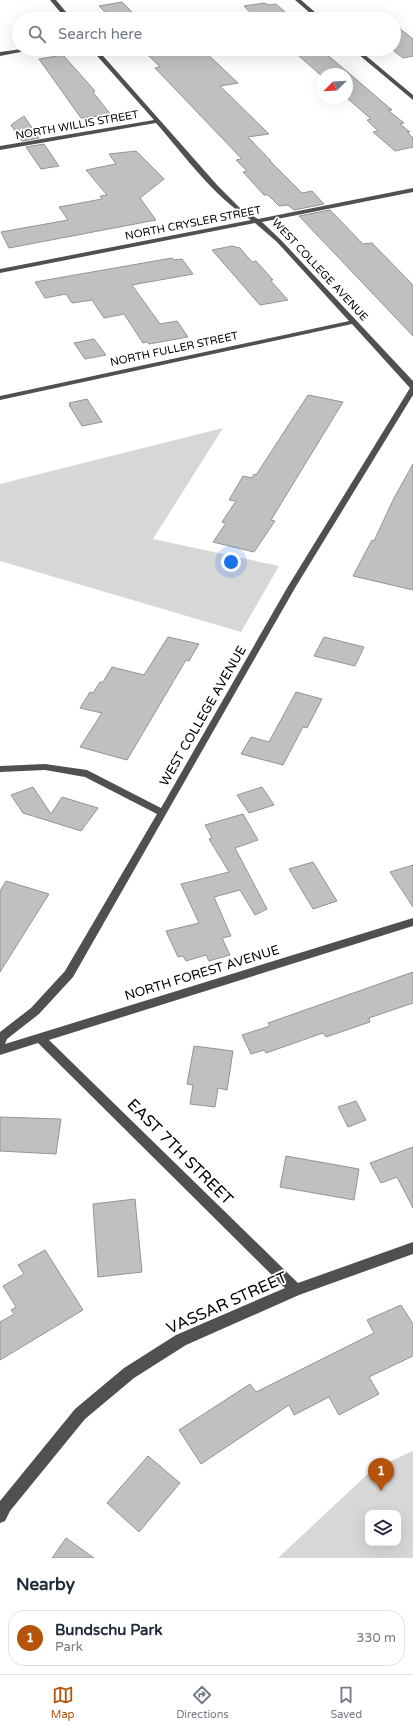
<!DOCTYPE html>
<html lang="en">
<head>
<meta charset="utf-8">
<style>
	body { margin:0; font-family:"Varela Round",sans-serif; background:#f2f2f3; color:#1f2937 }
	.controls { position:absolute; right:12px; bottom:12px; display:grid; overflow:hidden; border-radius:8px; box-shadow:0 4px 16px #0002 }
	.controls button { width:36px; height:36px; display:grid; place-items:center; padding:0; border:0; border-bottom:1px solid #e0e1e3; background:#fff; color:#1f2937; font:20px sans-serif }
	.compass { position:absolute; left:317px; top:68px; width:36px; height:36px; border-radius:50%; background:#fff; box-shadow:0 4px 16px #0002; rotate:246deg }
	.you { position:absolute; left:231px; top:562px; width:14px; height:14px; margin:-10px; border:3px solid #fff; border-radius:50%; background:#1a73e8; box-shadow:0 0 0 6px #1a73e833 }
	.badge { display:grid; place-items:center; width:26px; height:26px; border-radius:50%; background:#b45309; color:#fff; font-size:13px; font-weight:700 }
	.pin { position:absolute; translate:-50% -33px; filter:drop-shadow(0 1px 2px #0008) }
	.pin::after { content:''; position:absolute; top:21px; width:14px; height:12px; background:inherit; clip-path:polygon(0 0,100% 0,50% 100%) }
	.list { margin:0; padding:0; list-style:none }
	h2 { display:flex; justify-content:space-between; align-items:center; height:52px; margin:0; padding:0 16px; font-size:17px }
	h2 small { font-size:13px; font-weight:400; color:#747a83 }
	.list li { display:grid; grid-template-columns:26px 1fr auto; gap:12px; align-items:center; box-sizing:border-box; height:56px; margin:0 8px 8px; padding:0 8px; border:1px solid #e0e1e3; border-radius:16px }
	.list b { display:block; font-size:15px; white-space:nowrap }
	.list p { margin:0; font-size:13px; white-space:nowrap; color:#747a83 }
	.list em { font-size:13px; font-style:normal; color:#747a83 }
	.icon { flex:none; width:22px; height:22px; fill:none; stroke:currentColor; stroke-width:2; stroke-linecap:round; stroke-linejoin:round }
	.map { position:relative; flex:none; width:413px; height:1558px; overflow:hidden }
	.search { position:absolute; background:#fff; box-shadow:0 4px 16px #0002; left:12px; right:12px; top:12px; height:44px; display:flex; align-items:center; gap:10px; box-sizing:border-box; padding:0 14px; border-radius:22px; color:#747a83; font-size:15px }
	.sheet { height:116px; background:#fff }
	nav { display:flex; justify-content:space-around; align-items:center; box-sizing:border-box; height:56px; border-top:1px solid #e0e1e3; background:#fff; font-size:11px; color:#747a83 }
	nav a { display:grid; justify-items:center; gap:2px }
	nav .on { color:#b45309 }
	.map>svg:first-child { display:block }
</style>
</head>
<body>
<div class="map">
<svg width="413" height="1558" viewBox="0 0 413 1558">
	<rect width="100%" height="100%" fill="#fff"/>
	<path fill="#d7d7d7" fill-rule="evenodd" d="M223,428L153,539L279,566L241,632L0,561V484Z
		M413,1451V1558H278L373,1469ZM368,1513H398V1543H368Z"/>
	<path fill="#c0c0c0" stroke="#949494" d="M122,2L139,19H112L99,6Z
		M264,3L269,5L276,4L293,19H256L244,6Z
		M394,24L413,39V56L403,58L394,51Z
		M142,49H202L238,83L220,86L269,134L248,137L271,161H270L302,193L312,191L324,204L294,210L288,205L279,206L268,195H264L243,172L247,171L236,160L242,159L155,68L160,67Z
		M324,52L392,110H388L404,123L400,124L410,132H407L413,138V147L395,151L373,132L378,131L367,120L371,119L347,98V74H323V77L299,56Z
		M63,55L95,91L93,92L111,115L81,118L39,59Z
		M24,116L39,138L22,141L11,125Z
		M44,144L59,166L41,169L26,147Z
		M136,151L164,179L140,198L156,220L9,248L1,232L68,220L59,207L102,199L100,196L107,195L86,170L116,164L109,154Z
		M330,210L363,244L372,243L413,285V336L299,216Z
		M232,246L240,248L252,262L256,261L273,280H270L288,300L260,305L212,250Z
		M172,258L174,260L182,259L193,274L132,285L160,324L177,321L188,337L149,344L148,342L143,343L124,314L104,318L92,300L72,303L66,294L45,298L35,282Z
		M94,339L106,355L85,359L74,343Z
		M308,395L343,402L271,520L275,521L254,552L213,542L226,523L222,522L236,501L229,500L243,476L252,478L254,474L256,475Z
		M87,399L102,422L82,426L69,405H71L69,403Z
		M413,464V590L353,576L372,540L374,541L394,498Z
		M168,637L199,644L189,661L186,660L127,760L80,747L102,713L80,708L90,692L93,693L100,682H103L112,667L144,675Z
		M324,637L364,647L355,666L314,656Z
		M296,692L322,699L307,728L303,727L283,765L241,754L251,737L269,742Z
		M33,787L51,814L62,797L98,808L81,831L23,813L11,795Z
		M262,787L274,805L249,813L237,795Z
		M243,814L258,840L235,848L267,909L255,915L240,890L214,897L231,936L222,938L230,955L209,961L206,955L186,961L183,956L178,957L166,931L199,923L181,884L229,872L209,839L212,838L205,825Z
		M313,862L337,901L313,909L289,869Z
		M413,865V907L390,872Z
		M6,881L49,894L0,972V891Z
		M413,972V1003L369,1018L370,1022L326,1037L323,1033L266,1053L264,1050L251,1054L242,1035L270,1026L268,1023Z
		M194,1046L233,1051L227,1090L218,1088L215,1107L190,1104L193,1085L187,1084Z
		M356,1101L366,1120L348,1127L338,1107Z
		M0,1117L61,1119L56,1154L0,1151Z
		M413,1147V1208L397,1177L381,1183L370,1163Z
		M286,1156L359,1169L354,1200L280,1187Z
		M135,1199L142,1272L98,1277L93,1204Z
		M45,1250L83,1310L0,1360V1322L14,1314L11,1310L16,1307L3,1286L24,1274L18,1265Z
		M401,1305L413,1324V1356L369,1377L379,1394L339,1415L329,1397L294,1415L289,1405L201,1464L179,1430L250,1384L256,1392L374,1333L367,1320Z
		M148,1456L180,1483L139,1532L107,1503Z
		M66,1538L94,1558H52Z"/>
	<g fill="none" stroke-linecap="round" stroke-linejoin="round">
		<path fill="#505050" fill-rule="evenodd" d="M50,0H56L72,19H66Z
			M295,0H301L323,19H317Z
			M22,49H36L0,56V52Z
			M91,49H97L218,186L240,208L258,219L413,188V192L262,222L281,240L413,381V395L295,588L73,977L39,1014L7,1039L5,1044L413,918V926L49,1040L298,1283L413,1242V1254L299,1295L186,1345L134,1378L85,1419L10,1511L5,1521L0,1523V1501L75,1409L124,1368L176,1335L285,1288L38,1043L0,1055V1032L31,1008L65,971L157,814L85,777L45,770L0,772V766L45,764L87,770L161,808L287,588L410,388L352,324L0,400V396L349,321L277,242L255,223L0,273V269L251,220C214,197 185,156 156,123L0,150V146L154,120Z
			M352,49H358L413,95V100Z"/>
	</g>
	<g text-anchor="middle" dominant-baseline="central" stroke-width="3.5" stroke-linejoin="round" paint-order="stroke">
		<g font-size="11" fill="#000" stroke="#fff">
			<text transform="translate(77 125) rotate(-10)">NORTH WILLIS STREET</text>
			<text transform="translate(193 223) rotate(-11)">NORTH CRYSLER STREET</text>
			<text transform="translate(320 270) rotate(47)">WEST COLLEGE AVENUE</text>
			<text transform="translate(174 349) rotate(-12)">NORTH FULLER STREET</text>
		</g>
		<g font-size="13" fill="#000" stroke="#fff">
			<text transform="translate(203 716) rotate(-60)">WEST COLLEGE AVENUE</text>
			<text transform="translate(202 973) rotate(-17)">NORTH FOREST AVENUE</text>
		</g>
		<g font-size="16" fill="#000" stroke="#fff">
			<text transform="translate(180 1152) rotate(45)">EAST 7TH STREET</text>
			<text transform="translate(227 1303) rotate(-24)">VASSAR STREET</text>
		</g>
	</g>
</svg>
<div class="controls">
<button><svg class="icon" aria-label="layers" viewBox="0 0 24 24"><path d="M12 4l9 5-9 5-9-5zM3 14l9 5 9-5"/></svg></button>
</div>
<svg class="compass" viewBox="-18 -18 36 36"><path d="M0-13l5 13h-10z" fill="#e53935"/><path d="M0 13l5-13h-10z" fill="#747a83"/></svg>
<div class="you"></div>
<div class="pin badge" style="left:381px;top:1491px">1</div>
<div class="search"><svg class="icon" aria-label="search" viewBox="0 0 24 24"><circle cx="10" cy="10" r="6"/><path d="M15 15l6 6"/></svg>Search here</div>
</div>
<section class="sheet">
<h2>Nearby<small></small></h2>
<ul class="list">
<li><span class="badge">1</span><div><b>Bundschu Park</b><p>Park</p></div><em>330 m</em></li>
</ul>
</section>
<nav>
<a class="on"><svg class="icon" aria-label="map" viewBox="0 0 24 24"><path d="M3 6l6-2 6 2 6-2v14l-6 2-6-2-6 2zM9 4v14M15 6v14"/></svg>Map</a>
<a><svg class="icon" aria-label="directions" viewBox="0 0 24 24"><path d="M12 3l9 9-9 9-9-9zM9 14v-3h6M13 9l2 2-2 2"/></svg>Directions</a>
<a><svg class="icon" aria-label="saved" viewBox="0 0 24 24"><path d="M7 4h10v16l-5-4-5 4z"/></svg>Saved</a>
</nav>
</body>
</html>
